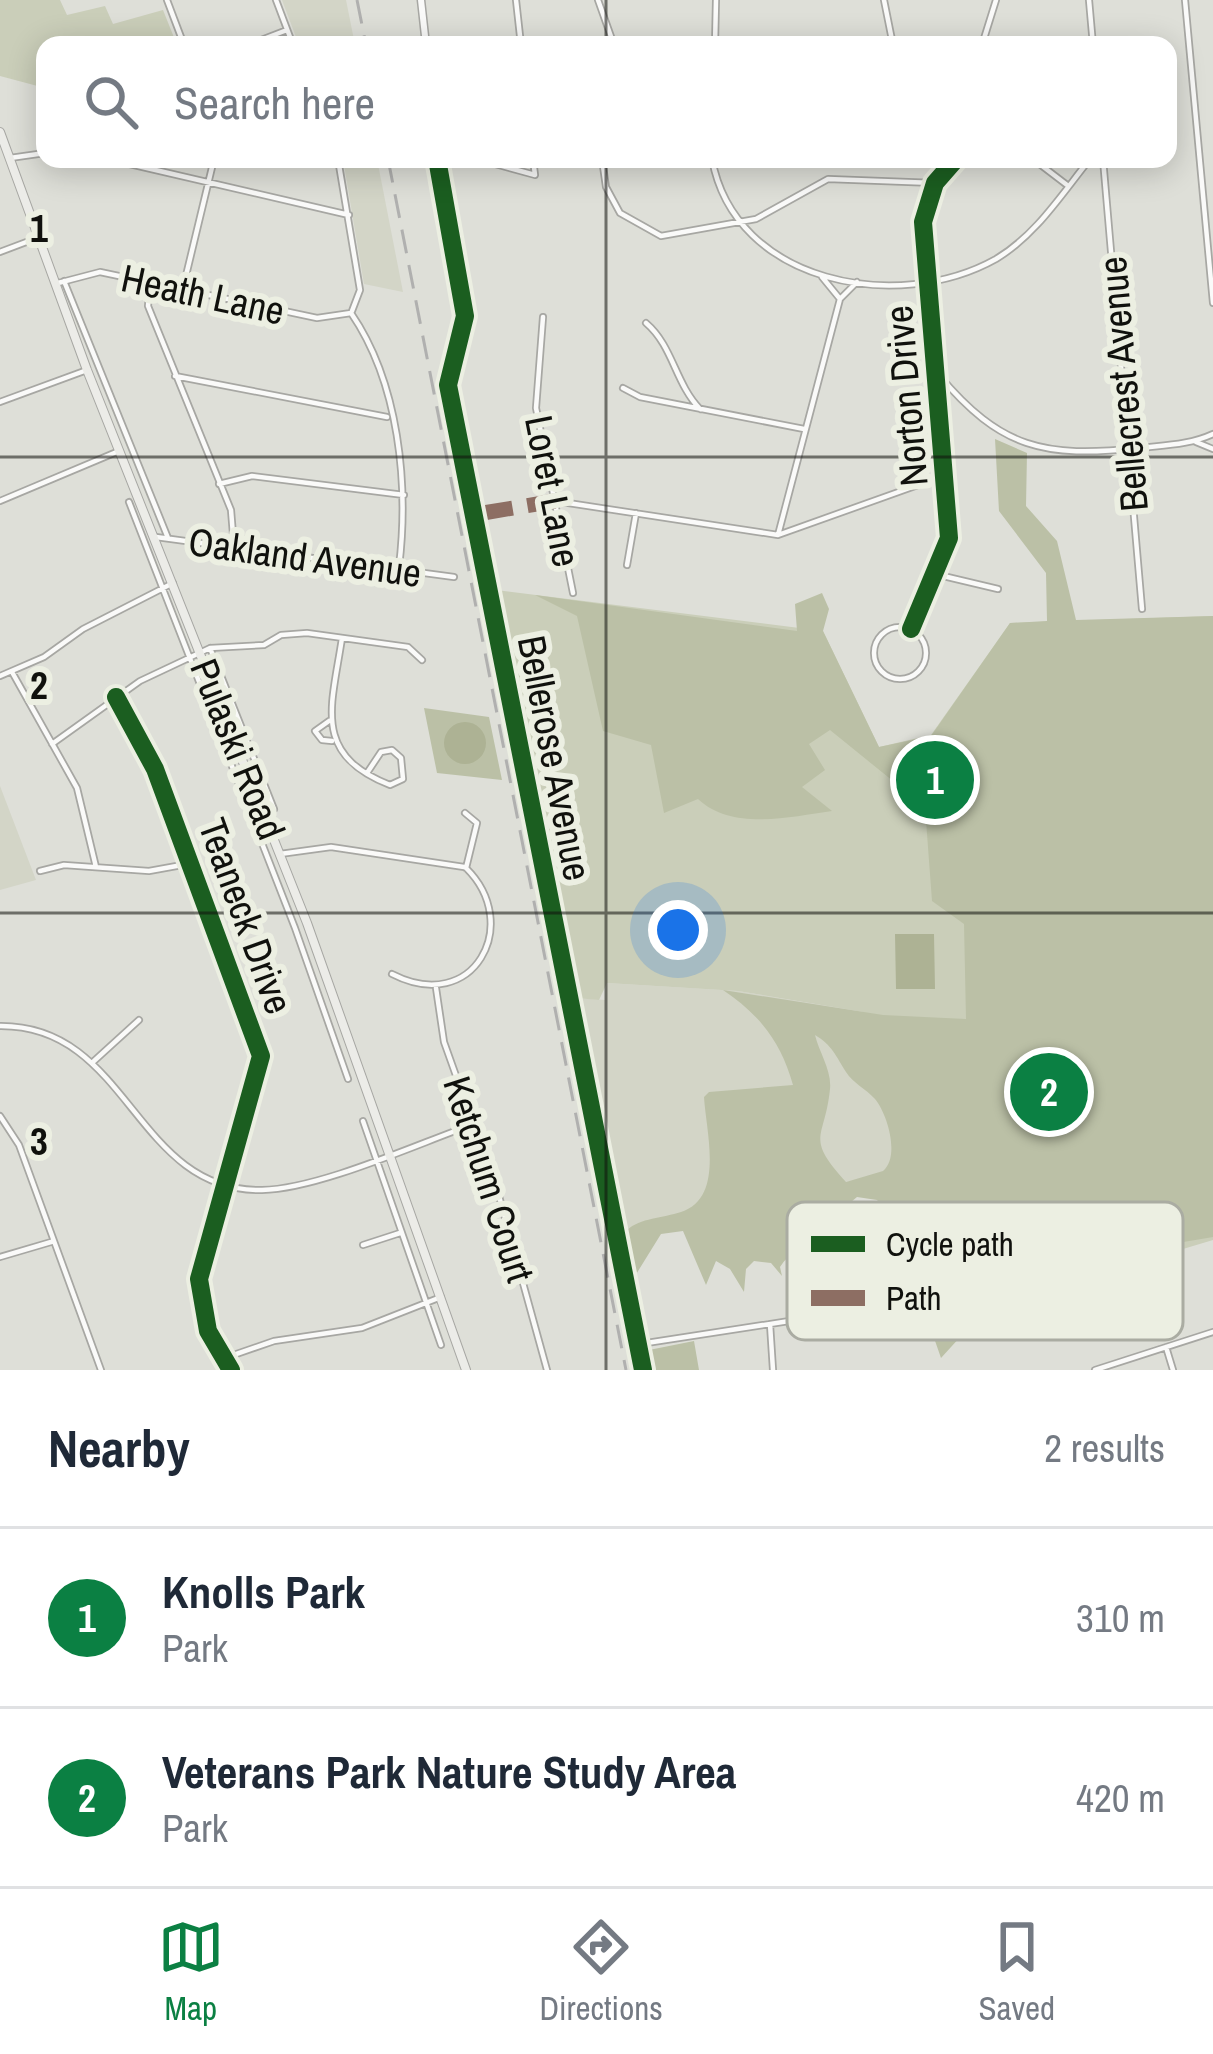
<!DOCTYPE html>
<html lang="en">
<head>
<meta charset="utf-8">
<style>
	body { margin:0; font-family:"Archivo Narrow",sans-serif; background:#f2f2f3; color:#1f2937 }
	.you { position:absolute; left:678px; top:930px; width:42px; height:42px; margin:-30px; border:9px solid #fff; border-radius:50%; background:#1a73e8; box-shadow:0 0 0 18px #1a73e833 }
	.badge { display:grid; place-items:center; width:78px; height:78px; border-radius:50%; background:#0b8043; color:#fff; font-size:39px; font-weight:700 }
	.pin { position:absolute; translate:-50% -50%; border:6px solid #fff; box-shadow:0 3px 12px #0006 }
	.list { margin:0; padding:0; list-style:none }
	h2 { display:flex; justify-content:space-between; align-items:center; height:156px; margin:0; padding:0 48px; font-size:51px }
	h2 small { font-size:39px; font-weight:400; color:#747a83 }
	.list li { display:grid; grid-template-columns:78px 1fr auto; gap:36px; align-items:center; box-sizing:border-box; height:180px; padding:0 48px; border-top:3px solid #e0e1e3 }
	.list b { display:block; font-size:45px; white-space:nowrap }
	.list p { margin:0; font-size:39px; white-space:nowrap; color:#747a83 }
	.list em { font-size:39px; font-style:normal; color:#747a83 }
	.icon { flex:none; width:66px; height:66px; fill:none; stroke:currentColor; stroke-width:2; stroke-linecap:round; stroke-linejoin:round }
	.map { position:relative; flex:none; width:1213px; height:1370px; overflow:hidden }
	.search { position:absolute; background:#fff; box-shadow:0 6px 30px #0003; left:36px; right:36px; top:36px; height:132px; display:flex; align-items:center; gap:30px; box-sizing:border-box; padding:0 42px; border-radius:24px; color:#747a83; font-size:45px }
	.sheet { height:516px; background:#fff }
	nav { display:flex; justify-content:space-around; align-items:center; box-sizing:border-box; height:168px; border-top:3px solid #e0e1e3; background:#fff; font-size:33px; color:#747a83 }
	nav a { display:grid; justify-items:center; gap:6px }
	nav .on { color:#0b8043 }
	.map>svg:first-child { display:block }
</style>
</head>
<body>
<div class="map">
<svg width="1213" height="1370" viewBox="0 0 1213 1370">
	<rect width="100%" height="100%" fill="#dedfd8"/>
	<path fill="#d3d5c7" d="M282,0H346L355,45H299Z
		M343,159H377L403,292L364,284Z
		M0,786L36,880L0,890Z
		M606,983L738,991L863,1012L905,1169L623,1231L576,998L605,1000Z"/>
	<path fill="#caceb9" d="M0,0H60L67,15L105,6L113,24L163,10L177,45H45V88L0,76Z
		M496,590L823,631L879,747L931,735L1010,623L1213,616V1240L946,1320L863,1012L738,991L607,983L599,1000L576,998Z"/>
	<path fill="#bbc0a6" fill-rule="evenodd" d="M995,439L1027,453L1026,506L1057,541L1076,620L1213,616V1237L1148,1248L1147,1293L1107,1314L1094,1275L1067,1279L1061,1309L1023,1326L972,1324L941,1358L925,1312L947,1254L913,1222L898,1243L884,1241L878,1226L886,1211L877,1200L857,1197L845,1207V1241L863,1245L865,1257L855,1260C829,1243 799,1238 780,1267L782,1276L771,1263L754,1261L746,1269L744,1292L730,1269L716,1261L706,1285L683,1231L661,1234L635,1276L627,1230C640,1218 663,1218 681,1212C725,1198 706,1132 704,1097L709,1092L793,1085C781,1042 760,1015 723,990L883,1015L966,1019L964,924L932,901L925,807L830,730L809,744L825,770L802,787L832,811C789,817 732,831 698,799L664,813L651,745L603,731L577,616L535,595L797,631L795,604L822,593L829,609L823,631L879,747L931,736L1010,623L1047,621L1046,573L999,511ZM815,1035C832,1045 836,1056 846,1072C853,1083 866,1089 875,1099C888,1115 900,1157 883,1171L846,1182C804,1136 825,1140 830,1089C832,1071 819,1052 815,1035Z
		M424,708L489,717L502,780L437,773Z
		M694,1341L699,1370H652L649,1350Z"/>
	<path fill="#adb294" d="M444 743a21 21 0 1 1 42 0a21 21 0 1 1-42 0Z
		M895,934H934L935,989H896Z"/>
	<g fill="none" stroke-linecap="round" stroke-linejoin="round">
		<g stroke="#a7a7a3" stroke-width="8">
			<path id="minor" d="M167,0L184,45
				M276,0L293,45
				M516,0L521,45
				M598,0L614,45
				M884,0L893,45
				M1089,0L1093,45
				M1185,0L1213,303
				M248,45L287,30
				M715,45L716,0
				M982,45L996,0
				M10,158L45,153
				M108,159L349,215
				M338,159L360,290L352,311
				M477,159L535,175L533,159
				M602,159L606,187L620,213L661,236L756,219L828,179L935,183
				M712,159C735,284 898,314 996,259C1036,235 1061,195 1090,159
				M1033,159L1067,185
				M1103,159L1142,609
				M0,252L37,238
				M822,277L840,299
				M64,281L168,538
				M58,283L100,272L317,318L351,313
				M150,283L148,306L231,510L234,547
				M183,288L214,159
				M351,313C399,383 409,484 399,567
				M543,317L536,408L573,593
				M646,323C673,346 675,383 700,409
				M938,374C1001,449 1044,458 1139,448C1165,445 1189,445 1213,434
				M175,376L387,417
				M623,388L640,397L804,429
				M0,402L87,370
				M1196,442L1213,449
				M219,484L252,476L404,495
				M0,501L119,451
				M555,501L778,535L946,475
				M129,502L295,928L348,1079
				M778,535L840,299L857,282
				M156,537L454,577
				M627,565L636,513
				M939,575L998,589
				M874 653a26 26 0 1 1 52 0a26 26 0 1 1-52 0Z
				M911,629L949,538L923,222L935,183L956,159
				M342,638C332,706 311,754 390,785L403,779L401,758L392,750L381,752L367,773
				M210,648L274,809
				M12,672L77,788L96,867
				M0,676L44,657L83,629L173,583
				M116,697L155,769L261,1056L199,1279L208,1331L231,1370
				M329,721L315,731L322,740L332,741
				M52,744L140,681L210,648L264,645L281,635L307,633L408,647L422,660
				M465,813L477,823L466,868
				M280,854L331,847L464,867
				M40,871L64,865L149,871L193,863
				M392,974C474,1016 523,924 466,868
				M436,988L444,1042L499,1196L547,1370
				M0,1026C130,1025 134,1192 262,1190C319,1189 417,1144 474,1124
				M94,1061L139,1020
				M0,1116L19,1145L101,1370
				M363,1121L441,1345
				M363,1245L400,1233
				M0,1257L51,1242
				M770,1324L773,1370
				M640,1344L802,1319L864,1274
				M1166,1347L1173,1370
				M222,1359L274,1341L362,1328L441,1297
				M1095,1370L1213,1332"/>
		</g>
		<g stroke="#a7a7a3" stroke-width="9">
			<path id="tertiary" d="M421,0L426,45
				M437,159L465,316L448,385L643,1370"/>
		</g>
		<g stroke="#a7a7a3" stroke-width="10">
			<path id="secondary" d="M0,132L87,370L307,923L466,1370"/>
		</g>
		<use href="#minor" stroke="#fafaf9" stroke-width="4.5"/>
		<use href="#tertiary" stroke="#fafaf9" stroke-width="6"/>
		<use href="#secondary" stroke="#ecece8" stroke-width="8"/>
		<path stroke="#b0b0af" stroke-width="3" stroke-dasharray="24 12" stroke-linecap="butt" d="M357,0L366,45
			M388,159L626,1370"/>
		<path stroke="#8d6e63" stroke-width="15" stroke-dasharray="30 15" stroke-linecap="butt" d="M483,513L555,501"/>
		<g stroke="#ecefe2" stroke-width="26">
			<path id="cycleway" d="M437,159L465,316L448,385L643,1370
				M911,629L949,538L923,222L935,183L956,159
				M116,697L155,769L261,1056L199,1279L208,1331L231,1370"/>
		</g>
		<use href="#cycleway" stroke="#1b5e20" stroke-width="18"/>
	</g>
	<path fill="none" stroke="#10110d" stroke-width="3" stroke-opacity="0.55" d="M606,0V45M606,159V1370M0,457H1213M0,913H1213"/>
	<g text-anchor="middle" dominant-baseline="central" stroke-width="12" stroke-linejoin="round" paint-order="stroke">
		<g font-size="39" fill="#10110d" stroke="#ecefe2">
			<text transform="translate(203 294) rotate(12)">Heath Lane</text>
			<text transform="translate(1123 384) rotate(-95)">Bellecrest Avenue</text>
			<text transform="translate(906 396) rotate(-95)">Norton Drive</text>
			<text transform="translate(553 491) rotate(79)">Loret Lane</text>
			<text transform="translate(305 557) rotate(8)">Oakland Avenue</text>
			<text transform="translate(238 749) rotate(68)">Pulaski Road</text>
			<text transform="translate(555 758) rotate(79)">Bellerose Avenue</text>
			<text transform="translate(246 916) rotate(70)">Teaneck Drive</text>
			<text transform="translate(489 1179) rotate(72)">Ketchum Court</text>
		</g>
	</g>
	<rect x="787" y="1202" width="396" height="138" rx="18" fill="#ecefe2" stroke="#aaaca2" stroke-width="3"/>
	<rect x="811" y="1236" width="54" height="16" fill="#1b5e20"/>
	<rect x="811" y="1290" width="54" height="16" fill="#8d6e63"/>
	<g font-size="33" fill="#10110d">
		<text x="886" y="1256">Cycle path</text>
		<text x="886" y="1310">Path</text>
	</g>
	<g font-size="39" text-anchor="middle" font-weight="bold" fill="#10110d" stroke="#ecefe2" stroke-width="12" stroke-linejoin="round" paint-order="stroke">
		<text x="39" y="242">1</text>
		<text x="39" y="699">2</text>
		<text x="39" y="1155">3</text>
	</g>
</svg>
<div class="you"></div>
<div class="pin badge" style="left:935px;top:780px">1</div>
<div class="pin badge" style="left:1049px;top:1092px">2</div>
<div class="search"><svg class="icon" aria-label="search" viewBox="0 0 24 24"><circle cx="10" cy="10" r="6"/><path d="M15 15l6 6"/></svg>Search here</div>
</div>
<section class="sheet">
<h2>Nearby<small>2 results</small></h2>
<ul class="list">
<li><span class="badge">1</span><div><b>Knolls Park</b><p>Park</p></div><em>310 m</em></li>
<li><span class="badge">2</span><div><b>Veterans Park Nature Study Area</b><p>Park</p></div><em>420 m</em></li>
</ul>
</section>
<nav>
<a class="on"><svg class="icon" aria-label="map" viewBox="0 0 24 24"><path d="M3 6l6-2 6 2 6-2v14l-6 2-6-2-6 2zM9 4v14M15 6v14"/></svg>Map</a>
<a><svg class="icon" aria-label="directions" viewBox="0 0 24 24"><path d="M12 3l9 9-9 9-9-9zM9 14v-3h6M13 9l2 2-2 2"/></svg>Directions</a>
<a><svg class="icon" aria-label="saved" viewBox="0 0 24 24"><path d="M7 4h10v16l-5-4-5 4z"/></svg>Saved</a>
</nav>
</body>
</html>
